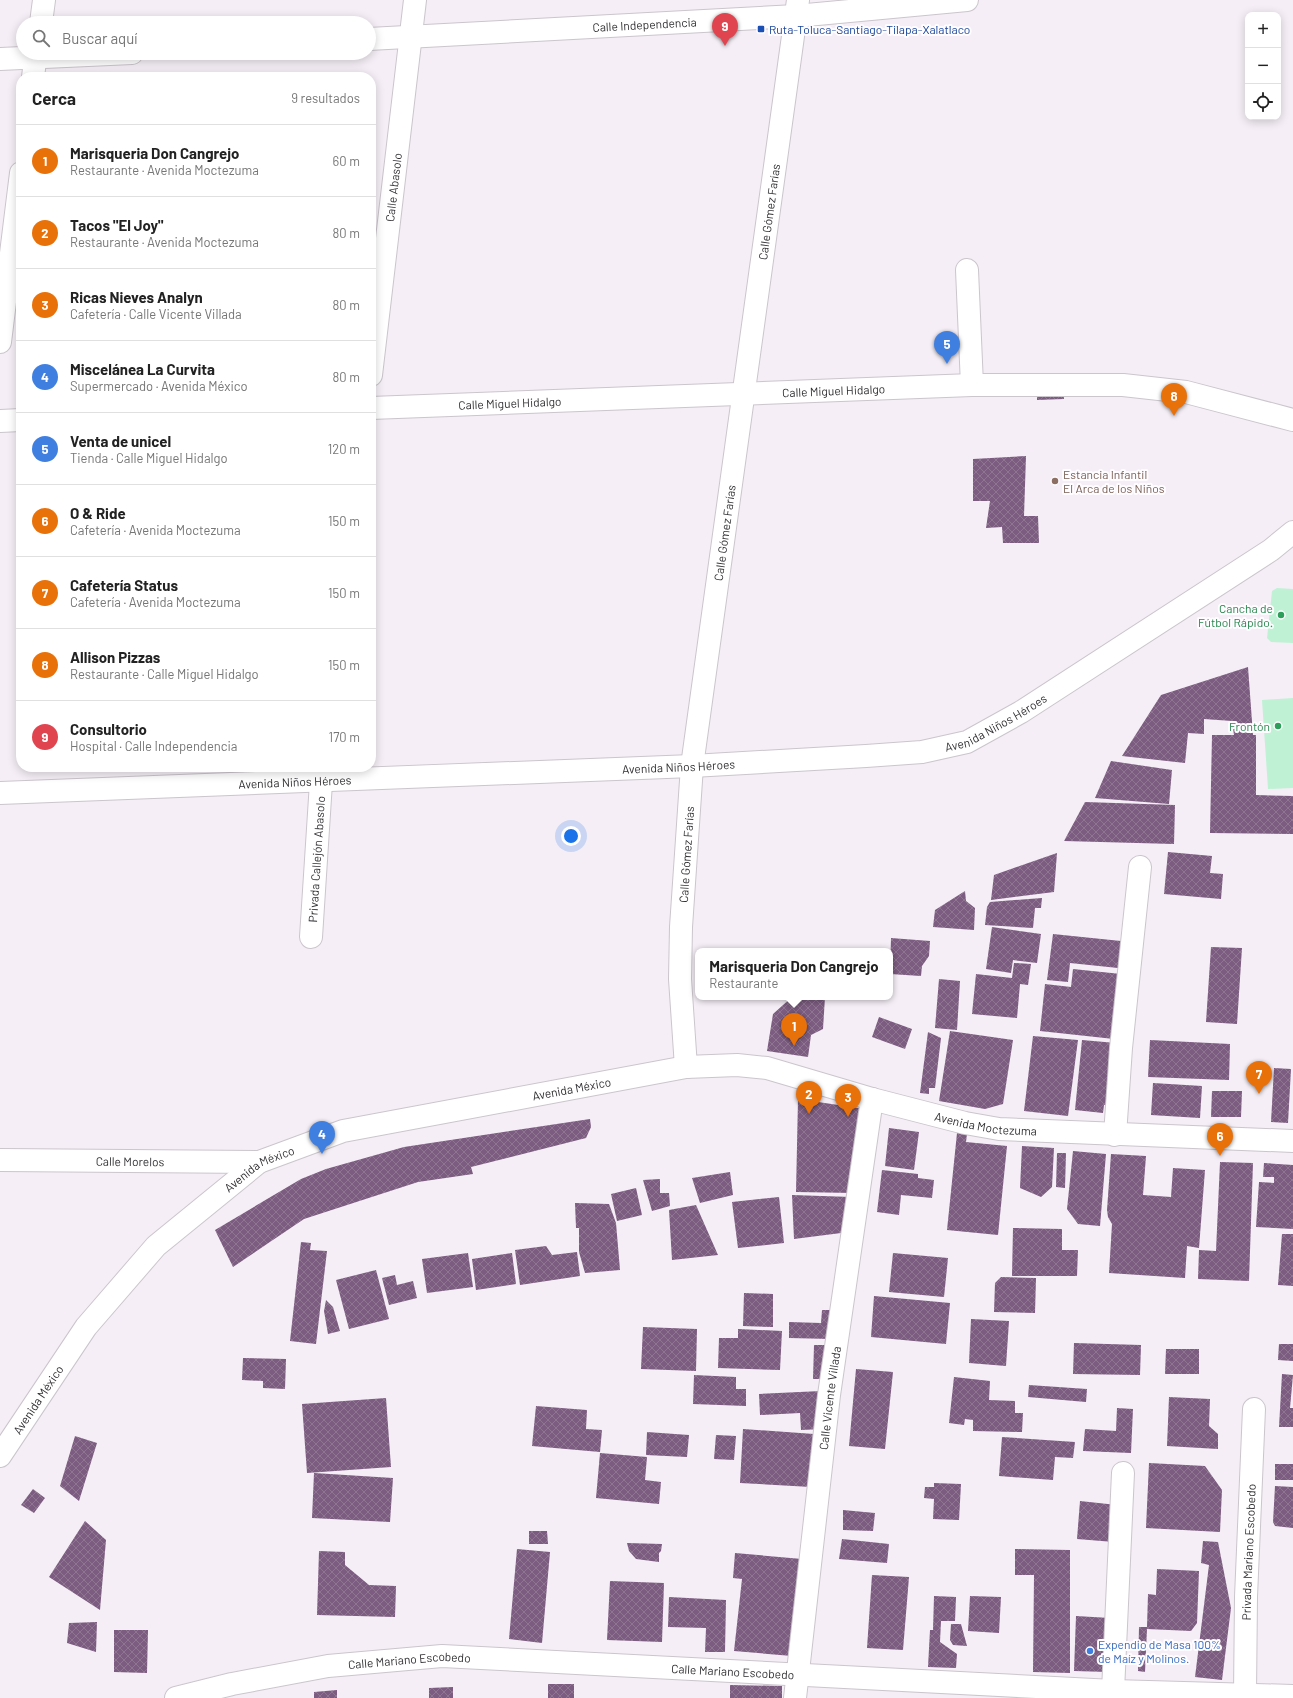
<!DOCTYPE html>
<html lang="es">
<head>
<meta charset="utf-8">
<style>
	body { margin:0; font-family:Barlow,sans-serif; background:#f2f2f2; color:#222 }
	.controls { position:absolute; right:12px; top:12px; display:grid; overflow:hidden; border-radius:8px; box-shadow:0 2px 10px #0003 }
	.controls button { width:36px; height:36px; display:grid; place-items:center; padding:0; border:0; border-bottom:1px solid #e0e0e0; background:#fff; color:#222; font:20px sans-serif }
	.you { position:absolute; left:571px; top:836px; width:14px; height:14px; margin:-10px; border:3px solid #fff; border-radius:50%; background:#1a73e8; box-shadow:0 0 0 6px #1a73e833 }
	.badge { display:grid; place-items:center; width:26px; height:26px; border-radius:50%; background:#b45309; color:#fff; font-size:13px; font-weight:700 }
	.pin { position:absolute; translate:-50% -33px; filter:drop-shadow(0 1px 2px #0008) }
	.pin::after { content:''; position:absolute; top:21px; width:14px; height:12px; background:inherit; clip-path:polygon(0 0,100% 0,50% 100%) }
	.popup { position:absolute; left:695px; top:948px; width:198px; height:52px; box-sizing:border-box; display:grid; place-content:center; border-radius:8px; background:#fff; filter:drop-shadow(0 1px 3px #0005); font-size:13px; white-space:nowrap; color:#767676 }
	.popup b { font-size:15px; color:#222 }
	.popup::after { content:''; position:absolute; left:50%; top:100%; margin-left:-8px; border:8px solid transparent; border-top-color:#fff }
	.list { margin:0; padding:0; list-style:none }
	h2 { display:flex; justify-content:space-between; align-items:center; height:52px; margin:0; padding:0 16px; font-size:17px }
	h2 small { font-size:13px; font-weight:400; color:#767676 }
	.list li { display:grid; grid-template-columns:26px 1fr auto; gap:12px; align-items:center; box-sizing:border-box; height:72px; padding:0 16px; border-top:1px solid #e0e0e0 }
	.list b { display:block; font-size:15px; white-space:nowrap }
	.list p { margin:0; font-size:13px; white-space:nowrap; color:#767676 }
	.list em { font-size:13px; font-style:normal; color:#767676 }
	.icon { flex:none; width:22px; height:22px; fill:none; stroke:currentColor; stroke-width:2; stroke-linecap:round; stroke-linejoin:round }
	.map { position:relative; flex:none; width:1293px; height:1698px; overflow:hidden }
	.search { position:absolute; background:#fff; box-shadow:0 2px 10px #0003; left:16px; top:16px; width:360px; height:44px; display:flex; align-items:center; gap:10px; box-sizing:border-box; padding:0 14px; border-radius:22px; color:#767676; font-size:15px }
	.panel { position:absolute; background:#fff; box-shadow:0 2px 10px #0003; left:16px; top:72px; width:360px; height:700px; border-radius:16px }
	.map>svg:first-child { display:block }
</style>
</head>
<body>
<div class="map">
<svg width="1293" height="1698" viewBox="0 0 1293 1698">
	<defs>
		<pattern id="building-cross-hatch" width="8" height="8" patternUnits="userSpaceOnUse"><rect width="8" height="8" fill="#7c5c80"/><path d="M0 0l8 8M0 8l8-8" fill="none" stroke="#8e7590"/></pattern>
	</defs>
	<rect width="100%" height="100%" fill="#f5eef6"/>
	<path fill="#bff1d4" d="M1277,588L1293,589V643L1271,642L1267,638L1272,591Z
		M1293,698V788L1268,789L1262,700Z"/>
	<path fill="url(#building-cross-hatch)" d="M1037,389H1063L1064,399L1037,400Z
		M1026,456L1024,516H1038L1039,543H1003L1002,527L986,528L990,501H973V459Z
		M1248,667L1253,735H1256V795L1293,796V834L1210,833L1212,735H1234L1232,721L1204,719V734L1188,733L1185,763L1122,756L1161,695Z
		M1111,761L1172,770L1169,804L1095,798Z
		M1085,802L1175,805L1174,844L1064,841Z
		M1168,852L1212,856L1210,873L1223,874L1221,899L1164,894Z
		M1057,853L1054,892L991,900L994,875Z
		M965,891L966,901L975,908L974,930L933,927L935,910Z
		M1042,898L1041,908H1035L1033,928L985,925L987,907L990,902Z
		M992,927L1041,934L1037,963L1013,960L1011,973L986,969Z
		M1053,934L1121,941L1118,968L1070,963L1068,982L1047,980Z
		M891,938L930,941L929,956L922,966L921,976L890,974Z
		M1211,947L1242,948L1237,1024L1206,1022Z
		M1014,963L1031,964L1028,985L1020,984L1017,1018L972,1014L976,974L1012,978Z
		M1073,969L1121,974L1114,1039L1040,1031L1045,984L1071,987Z
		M939,979L960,981L957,1030L935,1028Z
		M792,997H825L823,1029L811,1035L808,1057L767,1051L773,1014Z
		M879,1017L912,1029L905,1049L872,1037Z
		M950,1031L1013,1040L1003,1104L985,1109L939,1101Z
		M928,1032L941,1038L935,1088H929V1094L920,1093Z
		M1033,1036L1078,1040L1068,1116L1024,1111Z
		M1082,1040L1116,1043L1109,1105H1104L1103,1113L1075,1110Z
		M1150,1040L1230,1044L1229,1080L1148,1077Z
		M1274,1068L1291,1069L1288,1123L1271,1122Z
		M1153,1083L1202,1086L1200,1118L1151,1115Z
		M1212,1091H1242L1241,1117H1211Z
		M798,1099L865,1109L854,1193L796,1192Z
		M590,1119L591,1127L586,1138L471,1167L473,1174L418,1182L304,1219L233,1267L215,1230L301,1179L326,1169L404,1147Z
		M889,1128L919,1132L914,1170L885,1166Z
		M957,1133L967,1134L966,1142L1007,1146L998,1235L947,1230Z
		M1022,1146L1054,1148L1052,1187L1041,1197L1020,1188Z
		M1073,1151L1106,1154L1100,1226L1078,1224L1067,1209Z
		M1057,1153H1066L1065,1188L1056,1187Z
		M1111,1154L1146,1156L1143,1195L1171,1197L1173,1168L1205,1170L1199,1248L1187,1246L1185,1278L1109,1273L1112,1224L1108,1217L1107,1210Z
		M1220,1162L1253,1163L1249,1281L1198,1279L1199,1250L1216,1251Z
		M1264,1163L1293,1165V1229L1256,1227L1259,1182L1274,1183V1177H1263Z
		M882,1170L918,1174V1178L934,1180L932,1198L901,1195L899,1215L877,1212Z
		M730,1172L733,1195L700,1203L692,1178Z
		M660,1179V1193H669L670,1206L652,1211L643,1180Z
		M636,1188L642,1215L617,1221L611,1194Z
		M792,1195L852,1197L849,1232L794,1239Z
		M779,1197L784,1243L738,1248L732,1202Z
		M575,1203L609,1204L616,1223L620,1270L585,1273L579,1252V1228H576Z
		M696,1205L718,1255L672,1260L669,1210Z
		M1013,1228L1062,1229V1250H1078L1077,1276H1012Z
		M1282,1234H1293V1286L1278,1285Z
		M301,1242L311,1243L310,1250L327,1251L316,1344L290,1341Z
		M546,1246L552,1255L577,1252L580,1276L520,1285L515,1250Z
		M468,1253L473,1287L427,1293L422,1259Z
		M512,1253L516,1284L476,1290L472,1259Z
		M893,1253L948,1258L944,1297L889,1292Z
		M376,1270L389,1319L349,1329L336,1280Z
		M395,1275L397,1285L413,1281L417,1298L389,1305L382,1278Z
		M1001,1277L1036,1278L1035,1313L994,1312L995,1283Z
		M744,1293L773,1294V1327L743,1326Z
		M874,1296L950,1303L946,1344L871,1337Z
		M326,1300L333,1307L340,1331L328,1334L324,1311Z
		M822,1310H832L831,1339L789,1338V1322L821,1323Z
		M971,1319L1009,1321L1006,1366L969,1363Z
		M643,1327L697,1329L696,1371L641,1369Z
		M738,1329L782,1331L780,1370L718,1368L719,1338H738Z
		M1074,1343L1141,1345L1140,1375L1073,1374Z
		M1279,1344H1293V1361L1278,1360Z
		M814,1345H825L824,1379H813Z
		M1166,1349H1199V1374H1165Z
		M243,1358L286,1359L285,1389L263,1388V1381L242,1380Z
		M856,1369L893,1372L885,1449L849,1446Z
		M1282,1374L1293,1375L1290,1408H1293V1427H1279Z
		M694,1375L736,1377V1389H746V1406L693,1404Z
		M954,1377L990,1381L989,1400L1015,1401V1413H1023L1022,1432L973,1431V1420L965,1419L964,1425L949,1423Z
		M1029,1385L1087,1389L1086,1402L1028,1397Z
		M821,1391L823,1429L801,1430L800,1413L760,1415L759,1394Z
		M1169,1397L1210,1399L1209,1426L1218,1434V1449L1167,1446Z
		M386,1398L391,1467L307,1473L302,1404Z
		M536,1406L587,1410L586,1429L602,1430L600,1452L532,1446Z
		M1117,1408L1133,1409L1131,1453L1083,1451L1085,1429L1116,1431Z
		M743,1429L814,1434L811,1487L740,1483Z
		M647,1432L689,1435L687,1457L646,1455Z
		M716,1435L736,1436L734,1460L714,1459Z
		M75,1436L97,1443L79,1501L60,1486Z
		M1002,1437L1075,1442L1073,1458L1055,1457L1053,1480L999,1476Z
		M600,1453L647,1457L645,1480L661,1482L659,1504L596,1498Z
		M1149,1463L1205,1466L1222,1490L1220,1532L1146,1528Z
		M1275,1464H1293V1480H1275Z
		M314,1473L393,1478L390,1522L312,1518Z
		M934,1483L961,1484L959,1520L933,1519L934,1499L924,1498L925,1487H934Z
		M1275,1486L1293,1487V1528L1275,1526L1273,1522Z
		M33,1489L45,1498L34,1513L21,1505Z
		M1080,1501L1117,1505L1114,1542L1077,1539Z
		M843,1510L875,1513L873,1531L843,1530Z
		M85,1521L106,1540L100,1610L49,1577Z
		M529,1531H547L548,1544H529Z
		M842,1539L889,1544L887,1563L839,1559Z
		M1203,1541L1218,1542L1231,1608L1222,1680L1195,1677L1209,1565L1201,1563Z
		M627,1543L662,1544L661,1551L659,1553V1562L636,1559L629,1551Z
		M517,1549L550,1552L542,1643L509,1639Z
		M1015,1549L1070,1550V1673L1033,1672L1034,1575H1015Z
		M319,1551L345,1552V1565L369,1585L396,1586L395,1617L317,1615Z
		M735,1553L802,1559L792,1656L734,1651L742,1579L733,1578Z
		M1157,1569L1199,1571L1197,1623L1191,1631L1147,1629L1145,1672L1138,1671L1139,1627H1147L1148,1594L1156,1595Z
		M872,1575L909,1577L903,1650L867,1648Z
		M610,1581L664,1583L662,1642L607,1640Z
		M934,1596L956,1597L955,1621H941L940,1642L957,1654L956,1668L928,1667L930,1630H933Z
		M970,1596L1001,1597L999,1633L968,1631Z
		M669,1597L726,1600L725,1652H705L706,1628L668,1627Z
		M1076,1616L1110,1618L1108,1672L1074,1671Z
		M97,1622L96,1652L67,1643L69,1623Z
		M951,1624H961L967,1646L953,1645L950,1640Z
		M114,1630H148L147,1673L114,1672Z
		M548,1684H574V1698H548Z
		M730,1685L782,1686V1698H730Z
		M453,1687V1698H429V1688Z
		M337,1690V1698H314V1692Z"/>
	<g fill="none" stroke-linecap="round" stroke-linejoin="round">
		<g stroke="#cbc5cc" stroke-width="24">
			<g id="minor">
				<path d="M41,23L44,0"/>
				<path d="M33,77L36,53"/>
				<path d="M967,270L972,385"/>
				<path d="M0,342L21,173"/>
				<path id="s1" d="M371,375L415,0"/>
				<path id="s2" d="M371,408L972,385H1123L1186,392L1293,420"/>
				<path d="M0,421L21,420"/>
				<path id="s3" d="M0,793L692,766L866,756L922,752L967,742L1021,712L1271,550L1293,532"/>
				<path id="s4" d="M311,937L322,767"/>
				<path id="s5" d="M686,1067L680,979L681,927L692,766L798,0"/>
				<path d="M1115,1135L1121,1048L1140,867"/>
				<path id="s6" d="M0,1160L259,1162"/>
				<path d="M1113,1691L1123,1473"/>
				<path id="s7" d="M1245,1694L1246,1597L1254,1409"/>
				<path id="s8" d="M176,1698L232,1684L328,1666L442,1656L1113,1691L1293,1696"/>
				<path id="s9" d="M795,1698L829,1395L872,1099"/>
			</g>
		</g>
		<g stroke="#cbc5cc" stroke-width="24">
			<g id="major">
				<path id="s10" d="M369,39L796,16L967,0"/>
				<path d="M0,59L132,53"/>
				<path id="s11" d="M0,1456L86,1327L156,1246L259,1162L343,1131L686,1067L737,1065L767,1068L872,1099L965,1123L999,1129L1293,1141"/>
			</g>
		</g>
		<use href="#minor" stroke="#fff" stroke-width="22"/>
		<use href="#major" stroke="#fff" stroke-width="22"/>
	</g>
	<rect fill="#1a4fb4" stroke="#fffdff" stroke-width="1.5" x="757" y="25" width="8" height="8" rx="2"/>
	<circle fill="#8d6e63" stroke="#fffdff" stroke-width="1.5" cx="1055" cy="481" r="4"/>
	<g fill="#2e9e5b" stroke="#fffdff" stroke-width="1.5">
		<circle cx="1281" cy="615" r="4"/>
		<circle cx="1278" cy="726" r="4"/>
	</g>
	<circle fill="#3f7fe0" stroke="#fffdff" stroke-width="1.5" cx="1090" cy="1651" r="4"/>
	<g text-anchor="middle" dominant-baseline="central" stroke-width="4" stroke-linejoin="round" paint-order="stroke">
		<g font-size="12" fill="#323033" stroke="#fffdff">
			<text stroke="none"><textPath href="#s10" startOffset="276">Calle Independencia</textPath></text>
			<text stroke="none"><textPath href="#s1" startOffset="189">Calle Abasolo</textPath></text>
			<text stroke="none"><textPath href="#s5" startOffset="861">Calle Gómez Farías</textPath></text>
			<text stroke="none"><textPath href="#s2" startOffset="463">Calle Miguel Hidalgo</textPath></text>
			<text stroke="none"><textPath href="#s2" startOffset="139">Calle Miguel Hidalgo</textPath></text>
			<text stroke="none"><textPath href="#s5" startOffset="537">Calle Gómez Farías</textPath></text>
			<text stroke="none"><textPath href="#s3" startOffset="1003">Avenida Niños Héroes</textPath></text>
			<text stroke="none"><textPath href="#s3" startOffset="679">Avenida Niños Héroes</textPath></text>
			<text stroke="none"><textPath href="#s3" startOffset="295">Avenida Niños Héroes</textPath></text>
			<text stroke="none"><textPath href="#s5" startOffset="213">Calle Gómez Farías</textPath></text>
			<text stroke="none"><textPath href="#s4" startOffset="78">Privada Callejón Abasolo</textPath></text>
			<text stroke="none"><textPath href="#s11" startOffset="717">Avenida México</textPath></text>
			<text stroke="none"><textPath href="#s11" startOffset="1141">Avenida Moctezuma</textPath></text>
			<text stroke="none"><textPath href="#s6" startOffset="130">Calle Morelos</textPath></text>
			<text stroke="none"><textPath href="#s11" startOffset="392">Avenida México</textPath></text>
			<text stroke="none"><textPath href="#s9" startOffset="302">Calle Vicente Villada</textPath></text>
			<text stroke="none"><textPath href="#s11" startOffset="68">Avenida México</textPath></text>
			<text stroke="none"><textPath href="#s7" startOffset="142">Privada Mariano Escobedo</textPath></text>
			<text stroke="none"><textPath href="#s8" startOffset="237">Calle Mariano Escobedo</textPath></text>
			<text stroke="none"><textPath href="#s8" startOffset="561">Calle Mariano Escobedo</textPath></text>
		</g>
		<g font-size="12" fill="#164399" stroke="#fffdff" text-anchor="start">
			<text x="769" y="29">Ruta-Toluca-Santiago-Tilapa-Xalatlaco</text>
		</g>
		<g font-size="12" fill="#785e54" stroke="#fffdff" text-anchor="start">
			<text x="1063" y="474">Estancia Infantil<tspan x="1063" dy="14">El Arca de los Niños</tspan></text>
		</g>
		<g font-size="12" fill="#27864d" stroke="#fffdff" text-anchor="end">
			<text x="1273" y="608">Cancha de<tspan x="1273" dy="14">Fútbol Rápido.</tspan></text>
			<text x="1270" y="726">Frontón</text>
		</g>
		<g font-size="12" fill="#366cbe" stroke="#fffdff" text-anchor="start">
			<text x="1098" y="1644">Expendio de Masa 100%<tspan x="1098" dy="14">de Maíz y Molinos.</tspan></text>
		</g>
	</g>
</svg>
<div class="controls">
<button>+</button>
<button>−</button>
<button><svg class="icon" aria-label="locate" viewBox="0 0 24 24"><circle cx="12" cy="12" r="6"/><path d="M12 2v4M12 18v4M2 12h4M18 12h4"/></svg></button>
</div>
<div class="you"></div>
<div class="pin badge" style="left:794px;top:1046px;background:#e8710a">1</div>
<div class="popup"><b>Marisqueria Don Cangrejo</b>Restaurante</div>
<div class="pin badge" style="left:809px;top:1114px;background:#e8710a">2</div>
<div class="pin badge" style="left:848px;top:1117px;background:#e8710a">3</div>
<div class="pin badge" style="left:322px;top:1154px;background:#3f7fe0">4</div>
<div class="pin badge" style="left:947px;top:364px;background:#3f7fe0">5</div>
<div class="pin badge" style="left:1220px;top:1156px;background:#e8710a">6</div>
<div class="pin badge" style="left:1259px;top:1094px;background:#e8710a">7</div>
<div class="pin badge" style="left:1174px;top:416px;background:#e8710a">8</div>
<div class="pin badge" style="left:725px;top:46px;background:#e0444e">9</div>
<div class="search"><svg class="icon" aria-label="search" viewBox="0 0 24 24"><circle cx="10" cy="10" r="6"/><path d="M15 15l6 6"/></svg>Buscar aquí</div>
<section class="panel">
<h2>Cerca<small>9 resultados</small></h2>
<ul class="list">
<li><span class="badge" style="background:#e8710a">1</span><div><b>Marisqueria Don Cangrejo</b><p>Restaurante · Avenida Moctezuma</p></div><em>60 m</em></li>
<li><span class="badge" style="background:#e8710a">2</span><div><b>Tacos &quot;El Joy&quot;</b><p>Restaurante · Avenida Moctezuma</p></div><em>80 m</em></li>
<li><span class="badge" style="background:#e8710a">3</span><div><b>Ricas Nieves Analyn</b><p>Cafetería · Calle Vicente Villada</p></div><em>80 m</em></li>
<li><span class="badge" style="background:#3f7fe0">4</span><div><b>Miscelánea La Curvita</b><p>Supermercado · Avenida México</p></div><em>80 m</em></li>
<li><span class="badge" style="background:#3f7fe0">5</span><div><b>Venta de unicel</b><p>Tienda · Calle Miguel Hidalgo</p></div><em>120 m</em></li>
<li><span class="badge" style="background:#e8710a">6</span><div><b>O &amp; Ride</b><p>Cafetería · Avenida Moctezuma</p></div><em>150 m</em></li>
<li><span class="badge" style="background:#e8710a">7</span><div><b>Cafetería Status</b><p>Cafetería · Avenida Moctezuma</p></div><em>150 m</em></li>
<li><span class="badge" style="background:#e8710a">8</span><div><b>Allison Pizzas</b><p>Restaurante · Calle Miguel Hidalgo</p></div><em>150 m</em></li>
<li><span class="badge" style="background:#e0444e">9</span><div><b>Consultorio</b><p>Hospital · Calle Independencia</p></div><em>170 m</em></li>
</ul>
</section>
</div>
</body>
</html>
